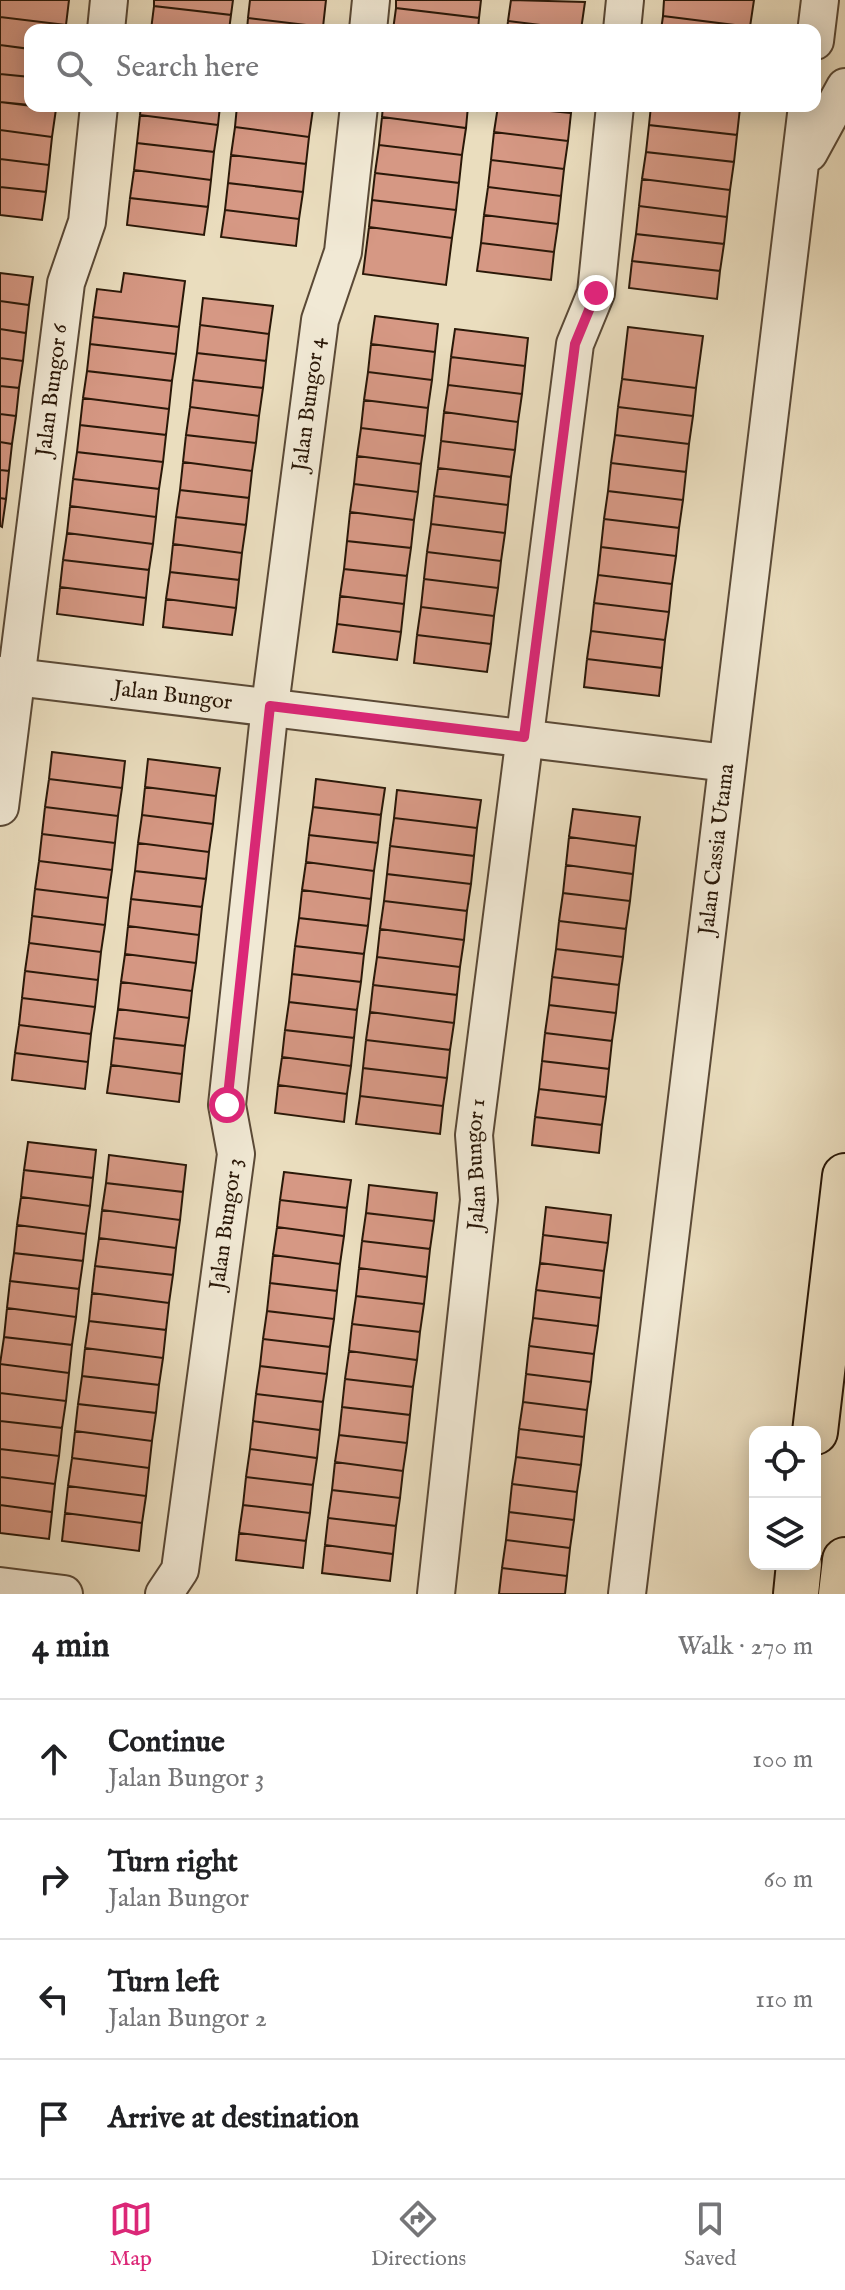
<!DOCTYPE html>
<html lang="en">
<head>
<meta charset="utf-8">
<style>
	body { margin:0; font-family:"IM FELL English",serif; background:#f6f6f6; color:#202124 }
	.controls { position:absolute; right:24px; bottom:24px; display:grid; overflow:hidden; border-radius:16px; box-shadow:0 4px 20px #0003 }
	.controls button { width:72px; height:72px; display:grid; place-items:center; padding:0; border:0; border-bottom:2px solid #e0e0e0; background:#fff; color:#202124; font:40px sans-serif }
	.stop { position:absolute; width:24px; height:24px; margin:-18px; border:6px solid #db2777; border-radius:50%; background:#fff }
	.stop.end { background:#db2777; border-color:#fff; box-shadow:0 2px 8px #0008 }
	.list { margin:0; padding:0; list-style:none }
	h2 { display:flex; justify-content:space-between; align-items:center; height:104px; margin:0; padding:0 32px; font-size:34px }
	h2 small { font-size:26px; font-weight:400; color:#757577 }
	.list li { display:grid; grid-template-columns:52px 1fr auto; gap:24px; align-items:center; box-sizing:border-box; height:120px; padding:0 32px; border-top:2px solid #e0e0e0 }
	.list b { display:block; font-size:30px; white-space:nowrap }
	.list p { margin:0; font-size:26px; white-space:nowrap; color:#757577 }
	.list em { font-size:26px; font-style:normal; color:#757577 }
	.icon { flex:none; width:44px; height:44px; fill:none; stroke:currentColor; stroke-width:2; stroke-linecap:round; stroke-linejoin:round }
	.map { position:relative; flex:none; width:845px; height:1594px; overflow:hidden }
	.search { position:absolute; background:#fff; box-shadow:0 4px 20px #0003; left:24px; right:24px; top:24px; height:88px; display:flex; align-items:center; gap:20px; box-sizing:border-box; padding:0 28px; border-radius:16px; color:#757577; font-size:30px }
	.sheet { height:584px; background:#fff }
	nav { display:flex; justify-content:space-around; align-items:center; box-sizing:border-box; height:112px; border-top:2px solid #e0e0e0; background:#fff; font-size:22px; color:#757577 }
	nav a { display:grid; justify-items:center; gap:4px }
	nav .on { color:#db2777 }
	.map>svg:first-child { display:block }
</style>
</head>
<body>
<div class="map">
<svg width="845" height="1594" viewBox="0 0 845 1594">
	<rect width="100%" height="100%" fill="#eaddbe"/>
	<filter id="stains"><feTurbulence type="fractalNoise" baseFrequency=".0025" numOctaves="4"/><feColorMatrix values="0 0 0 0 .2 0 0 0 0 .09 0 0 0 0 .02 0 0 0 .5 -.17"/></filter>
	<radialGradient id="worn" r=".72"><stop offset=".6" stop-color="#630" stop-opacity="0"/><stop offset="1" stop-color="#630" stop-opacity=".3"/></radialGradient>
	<path fill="#d69884" stroke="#2a1808" stroke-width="2" d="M0,0H69L66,25L0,17Z
		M154,0H233L231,15L154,6Z
		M250,0H326L323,27L248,18Z
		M396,0H481L479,18L396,8Z
		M511,0L585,2L581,30L508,21Z
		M664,0H754L750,27L663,16Z
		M154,6L231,15L229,30H151Z
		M396,8L479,18L478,30H393Z
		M663,16L750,27V30H661Z
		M0,17L66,25L65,30H30V49L0,45Z
		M248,18L323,27L322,30H247Z
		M508,21L581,30H507Z
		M0,45L30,49V77L0,74Z
		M0,74L30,77V105L0,102Z
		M0,102L56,109L52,137L0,130Z
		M141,106H220L218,125L140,115Z
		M237,106H285L313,109L309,137L235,127Z
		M383,106H468L466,128L382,117Z
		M498,106L571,113L568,141L494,132Z
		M513,106H572L571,113Z
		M651,106L740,108L737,135L649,125Z
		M140,115L218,125L214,152L137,143Z
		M382,117L466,128L462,155L379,145Z
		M649,125L737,135L734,162L646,152Z
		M235,127L309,137L306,164L231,155Z
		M0,130L52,137L49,165L0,159Z
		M494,132L568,141L564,169L491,160Z
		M137,143L214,152L211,180L134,170Z
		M379,145L462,155L459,183L375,173Z
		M646,152L734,162L730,190L642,179Z
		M231,155L306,164L303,192L228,183Z
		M0,159L49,165L46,192L0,187Z
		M491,160L564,169L561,196L488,187Z
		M134,170L211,180L208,207L130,198Z
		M375,173L459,183L456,210L372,200Z
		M642,179L730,190L727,217L639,206Z
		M228,183L303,192L299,219L225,210Z
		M0,187L46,192L42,220L0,215Z
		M488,187L561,196L558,224L484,215Z
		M130,198L208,207L204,235L127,225Z
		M372,200L456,210L452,238L369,227Z
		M639,206L727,217L724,244L636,234Z
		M225,210L299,219L296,246L221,237Z
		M484,215L558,224L554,252L481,243Z
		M369,227L452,238L446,285L363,274Z
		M636,234L724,244L720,271L632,261Z
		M481,243L554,252L551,280L477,271Z
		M632,261L720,271L717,299L629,288Z
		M0,273L33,277L29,305L0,301Z
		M124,273L185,281L179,327L93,317L97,289L121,292Z
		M203,298L273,306L269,334L200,325Z
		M0,301L29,305L26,333L0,329Z
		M375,316L438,324L435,352L371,344Z
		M93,317L179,327L176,354L90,344Z
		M200,325L269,334L266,361L197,353Z
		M628,327L703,336L696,388L622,379Z
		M0,329L26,333L23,361L0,358Z
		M455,329L528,338L525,366L451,357Z
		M90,344L176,354L172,381L87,371Z
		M371,344L435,352L432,380L368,372Z
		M197,353L266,361L263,388L193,380Z
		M451,357L525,366L522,394L448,385Z
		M0,358L23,361L19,388L0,386Z
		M87,371L172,381L169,409L83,398Z
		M368,372L432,380L428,408L364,400Z
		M622,379L696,388L693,416L618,407Z
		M193,380L263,388L259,416L190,407Z
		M448,385L522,394L518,422L444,412Z
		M0,386L19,388L16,416L0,414Z
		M83,398L169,409L166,435L80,425Z
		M364,400L428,408L425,436L361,428Z
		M190,407L259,416L256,443L186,435Z
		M618,407L693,416L689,444L615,435Z
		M444,412L518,422L515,450L441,441Z
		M0,414L16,416L12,444L0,442Z
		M80,425L166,435L163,462L77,452Z
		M361,428L425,436L421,464L357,456Z
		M186,435L256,443L252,471L183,462Z
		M615,435L689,444L686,472L611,463Z
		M441,441L515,450L511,477L438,468Z
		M0,442L12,444L9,471L0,470Z
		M77,452L163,462L159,489L73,479Z
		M357,456L421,464L418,492L354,484Z
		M183,462L252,471L249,498L180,490Z
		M611,463L686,472L683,500L608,491Z
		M438,468L511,477L508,505L434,496Z
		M0,470L9,471L6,499L0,498Z
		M73,479L159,489L156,517L70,506Z
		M354,484L418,492L414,520L350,512Z
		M180,490L249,498L246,525L176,517Z
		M608,491L683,500L679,528L604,519Z
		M434,496L508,505L505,533L431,524Z
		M0,498L6,499L2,527L0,526Z
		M70,506L156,517L153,544L67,533Z
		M350,512L414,520L411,548L347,541Z
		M176,517L246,525L242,553L173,544Z
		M604,519L679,528L676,556L601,547Z
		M431,524L505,533L501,561L427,552Z
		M67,533L153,544L149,570L63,560Z
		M347,541L411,548L407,576L344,569Z
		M173,544L242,553L239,580L170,572Z
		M601,547L676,556L672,584L598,575Z
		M427,552L501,561L498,588L424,579Z
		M63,560L149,570L146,598L60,587Z
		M344,569L407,576L404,604L340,596Z
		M170,572L239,580L236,608L166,599Z
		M598,575L672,584L669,612L594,603Z
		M424,579L498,588L494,616L421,607Z
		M60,587L146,598L143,625L57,614Z
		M340,596L404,604L401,632L337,624Z
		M166,599L236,608L232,635L163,627Z
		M594,603L669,612L665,640L591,631Z
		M421,607L494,616L491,644L417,635Z
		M337,624L401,632L397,660L333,652Z
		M591,631L665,640L662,668L587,659Z
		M417,635L491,644L487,672L414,663Z
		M587,659L662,668L659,696L584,687Z
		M52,752L125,761L122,788L49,779Z
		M148,759L220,768L216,796L145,787Z
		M49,779L122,788L118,816L45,807Z
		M316,779L385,788L381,815L313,807Z
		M145,787L216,796L213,824L142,815Z
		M397,790L481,800L477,828L394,818Z
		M45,807L118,816L115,843L42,834Z
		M313,807L381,815L378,843L309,835Z
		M573,809L640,817L636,846L569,837Z
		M142,815L213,824L209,852L138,843Z
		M394,818L477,828L474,856L390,846Z
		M42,834L115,843L112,870L39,861Z
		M309,835L378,843L374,871L306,862Z
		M569,837L636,846L633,874L566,865Z
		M138,843L209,852L206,879L135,871Z
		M390,846L474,856L471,884L387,874Z
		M39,861L112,870L108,898L35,889Z
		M306,862L374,871L371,899L302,890Z
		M566,865L633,874L630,901L563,893Z
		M135,871L206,879L202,907L131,899Z
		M387,874L471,884L467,911L384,901Z
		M35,889L108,898L105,925L32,916Z
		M302,890L371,899L368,926L299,918Z
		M563,893L630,901L626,929L559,921Z
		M131,899L202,907L199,935L128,926Z
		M384,901L467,911L464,940L380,929Z
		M32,916L105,925L101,952L29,943Z
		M299,918L368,926L364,954L295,946Z
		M559,921L626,929L623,957L556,949Z
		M128,926L199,935L196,963L125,954Z
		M380,929L464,940L460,967L377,957Z
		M29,943L101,952L98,980L25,971Z
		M295,946L364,954L361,982L292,974Z
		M556,949L623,957L619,985L552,977Z
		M125,954L196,963L192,991L121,982Z
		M377,957L460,967L457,995L373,985Z
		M25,971L98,980L95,1007L22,998Z
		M292,974L361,982L357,1010L289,1002Z
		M552,977L619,985L616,1013L549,1005Z
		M121,982L192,991L189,1018L118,1009Z
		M373,985L457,995L454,1023L370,1012Z
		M22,998L95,1007L91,1034L19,1025Z
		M289,1002L357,1010L354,1038L285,1030Z
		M549,1005L616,1013L612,1041L545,1033Z
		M118,1009L189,1018L185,1046L114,1038Z
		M370,1012L454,1023L450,1050L366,1040Z
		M19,1025L91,1034L88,1062L15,1053Z
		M285,1030L354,1038L351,1066L282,1057Z
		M545,1033L612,1041L609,1069L542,1061Z
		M114,1038L185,1046L182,1074L111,1065Z
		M366,1040L450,1050L447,1078L363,1068Z
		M15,1053L88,1062L85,1089L12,1080Z
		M282,1057L351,1066L347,1094L278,1085Z
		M542,1061L609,1069L606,1097L539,1089Z
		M111,1065L182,1074L179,1102L107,1093Z
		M363,1068L447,1078L443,1106L360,1096Z
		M278,1085L347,1094L344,1122L275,1113Z
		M539,1089L606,1097L602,1125L535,1117Z
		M360,1096L443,1106L440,1134L356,1124Z
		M535,1117L602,1125L599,1153L532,1145Z
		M28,1142L96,1150L93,1178L24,1170Z
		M109,1155L186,1165L183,1192L106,1183Z
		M24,1170L93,1178L90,1206L21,1197Z
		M284,1172L351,1180L347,1208L280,1200Z
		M106,1183L183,1192L180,1220L102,1210Z
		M369,1185L437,1193L434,1221L366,1213Z
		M21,1197L90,1206L86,1234L17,1225Z
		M280,1200L347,1208L344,1236L277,1227Z
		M546,1207L611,1215L608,1243L543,1235Z
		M102,1210L180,1220L176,1248L99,1238Z
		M366,1213L434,1221L430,1249L362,1241Z
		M17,1225L86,1234L83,1261L14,1253Z
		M277,1227L344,1236L340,1264L273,1255Z
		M543,1235L608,1243L604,1271L540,1263Z
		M99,1238L176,1248L173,1275L95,1266Z
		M362,1241L430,1249L427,1277L359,1268Z
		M14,1253L83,1261L79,1289L10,1281Z
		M273,1255L340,1264L337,1291L270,1283Z
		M540,1263L604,1271L601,1298L536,1290Z
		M95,1266L173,1275L169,1303L92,1293Z
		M359,1268L427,1277L424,1304L356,1296Z
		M10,1281L79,1289L76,1317L7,1308Z
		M270,1283L337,1291L334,1319L267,1311Z
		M536,1290L601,1298L598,1326L533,1318Z
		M92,1293L169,1303L166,1330L89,1321Z
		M356,1296L424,1304L420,1332L352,1324Z
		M7,1308L76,1317L72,1345L4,1337Z
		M267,1311L334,1319L330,1347L263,1339Z
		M533,1318L598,1326L594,1354L529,1346Z
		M89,1321L166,1330L163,1358L85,1348Z
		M352,1324L420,1332L417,1360L349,1351Z
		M4,1337L72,1345L69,1373L0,1364Z
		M263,1339L330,1347L327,1374L260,1366Z
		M529,1346L594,1354L591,1382L526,1374Z
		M85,1348L163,1358L159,1385L82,1376Z
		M349,1351L417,1360L413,1387L345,1379Z
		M0,1364L69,1373L66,1401L0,1393Z
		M260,1366L327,1374L323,1402L256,1394Z
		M526,1374L591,1382L587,1410L523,1402Z
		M82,1376L159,1385L156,1413L78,1404Z
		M345,1379L413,1387L410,1415L342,1407Z
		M0,1393L66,1401L62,1428L0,1421Z
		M256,1394L323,1402L320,1430L253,1421Z
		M523,1402L587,1410L584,1437L519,1429Z
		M78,1404L156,1413L152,1441L75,1431Z
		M342,1407L410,1415L407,1443L339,1435Z
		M0,1421L62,1428L59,1456L0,1449Z
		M253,1421L320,1430L317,1458L250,1449Z
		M519,1429L584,1437L581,1465L516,1457Z
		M75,1431L152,1441L149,1468L72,1458Z
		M339,1435L407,1443L403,1471L335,1462Z
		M0,1449L59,1456L55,1484L0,1477Z
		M250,1449L317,1458L313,1485L246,1477Z
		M516,1457L581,1465L577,1492L512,1484Z
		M72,1458L149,1468L146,1496L68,1486Z
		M335,1462L403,1471L400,1498L332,1490Z
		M0,1477L55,1484L52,1512L0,1505Z
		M246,1477L313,1485L310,1513L243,1505Z
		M512,1484L577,1492L574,1520L509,1512Z
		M68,1486L146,1496L142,1523L65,1513Z
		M332,1490L400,1498L396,1526L328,1518Z
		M0,1505L52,1512L49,1539L0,1533Z
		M243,1505L310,1513L306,1541L239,1533Z
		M509,1512L574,1520L570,1548L506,1540Z
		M65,1513L142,1523L139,1551L62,1541Z
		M328,1518L396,1526L393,1554L325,1545Z
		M239,1533L306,1541L303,1568L236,1560Z
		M506,1540L570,1548L567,1576L502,1568Z
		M325,1545L393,1554L390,1581L322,1573Z
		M502,1568L567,1576L565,1594H499Z"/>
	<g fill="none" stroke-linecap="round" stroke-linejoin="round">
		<g stroke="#5a4936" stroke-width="40">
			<g id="minor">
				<path d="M106,30L109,0"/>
				<path d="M368,30L371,0"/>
				<path d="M622,30L625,0"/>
				<path d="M815,41L820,0"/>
				<path d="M809,153L845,87"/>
				<path id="s1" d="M0,675L727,763"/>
				<path id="s2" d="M0,807L66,283L87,222L99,106"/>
				<path d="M0,1586L64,1594"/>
				<path id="s3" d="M164,1594L180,1570L236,1154L227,1105L270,706L320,320L343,252L359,106"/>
				<path id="s4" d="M436,1594L479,1200L474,1135L575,344L596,293L615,106"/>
				<path id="s5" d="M627,1594L807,106"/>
			</g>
		</g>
		<g stroke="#2a1808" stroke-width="48">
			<path id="major" d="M815,1432L845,1176
				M796,1594L799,1564
				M841,1594L845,1560"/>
		</g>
		<use href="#minor" stroke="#f1e9d5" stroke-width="36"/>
		<use href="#major" stroke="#eaddbe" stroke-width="44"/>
	</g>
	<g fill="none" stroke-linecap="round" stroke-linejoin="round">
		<path stroke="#db2777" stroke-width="10" d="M227,1105L270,706L524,737L575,344L596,293"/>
	</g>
	<g text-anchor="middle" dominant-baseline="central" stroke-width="7" stroke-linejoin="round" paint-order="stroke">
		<g font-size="22" fill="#2a1808" stroke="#f1e9d5">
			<text stroke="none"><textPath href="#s2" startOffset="420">Jalan Bungor 6</textPath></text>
			<text stroke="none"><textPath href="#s3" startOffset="1204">Jalan Bungor 4</textPath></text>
			<text stroke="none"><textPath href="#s1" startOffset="174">Jalan Bungor</textPath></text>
			<text stroke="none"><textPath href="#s5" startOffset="750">Jalan Cassia Utama</textPath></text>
			<text stroke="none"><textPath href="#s4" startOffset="432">Jalan Bungor 1</textPath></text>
			<text stroke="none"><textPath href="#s3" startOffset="378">Jalan Bungor 3</textPath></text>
		</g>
	</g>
	<rect width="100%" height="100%" filter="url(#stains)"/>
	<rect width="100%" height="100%" fill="url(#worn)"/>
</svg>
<div class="controls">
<button><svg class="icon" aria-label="locate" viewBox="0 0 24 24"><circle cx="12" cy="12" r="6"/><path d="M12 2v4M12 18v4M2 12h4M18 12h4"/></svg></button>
<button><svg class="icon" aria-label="layers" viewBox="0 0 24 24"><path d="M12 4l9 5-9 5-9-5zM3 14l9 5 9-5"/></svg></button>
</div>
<div class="stop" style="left:227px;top:1105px"></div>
<div class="stop end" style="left:596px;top:293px"></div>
<div class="search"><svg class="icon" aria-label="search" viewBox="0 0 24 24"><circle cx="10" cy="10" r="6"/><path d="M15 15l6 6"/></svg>Search here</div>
</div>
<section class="sheet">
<h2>4 min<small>Walk · 270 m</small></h2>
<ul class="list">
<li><svg class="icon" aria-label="ahead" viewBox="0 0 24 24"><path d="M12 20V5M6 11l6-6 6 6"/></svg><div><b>Continue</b><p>Jalan Bungor 3</p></div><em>100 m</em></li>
<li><svg class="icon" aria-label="right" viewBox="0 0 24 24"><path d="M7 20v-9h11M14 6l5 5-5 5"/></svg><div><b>Turn right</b><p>Jalan Bungor</p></div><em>60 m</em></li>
<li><svg class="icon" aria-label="left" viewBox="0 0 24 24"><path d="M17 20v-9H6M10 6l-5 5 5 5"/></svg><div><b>Turn left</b><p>Jalan Bungor 2</p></div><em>110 m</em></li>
<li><svg class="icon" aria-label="arrive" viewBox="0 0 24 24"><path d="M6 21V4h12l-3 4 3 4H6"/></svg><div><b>Arrive at destination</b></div></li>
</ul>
</section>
<nav>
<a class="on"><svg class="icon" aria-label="map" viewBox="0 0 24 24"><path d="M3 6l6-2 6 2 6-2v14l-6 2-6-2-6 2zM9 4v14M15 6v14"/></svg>Map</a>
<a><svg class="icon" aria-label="directions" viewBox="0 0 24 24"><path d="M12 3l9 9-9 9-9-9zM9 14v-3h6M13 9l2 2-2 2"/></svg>Directions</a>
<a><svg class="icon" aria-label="saved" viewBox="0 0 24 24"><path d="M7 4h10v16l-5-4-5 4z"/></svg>Saved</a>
</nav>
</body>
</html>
